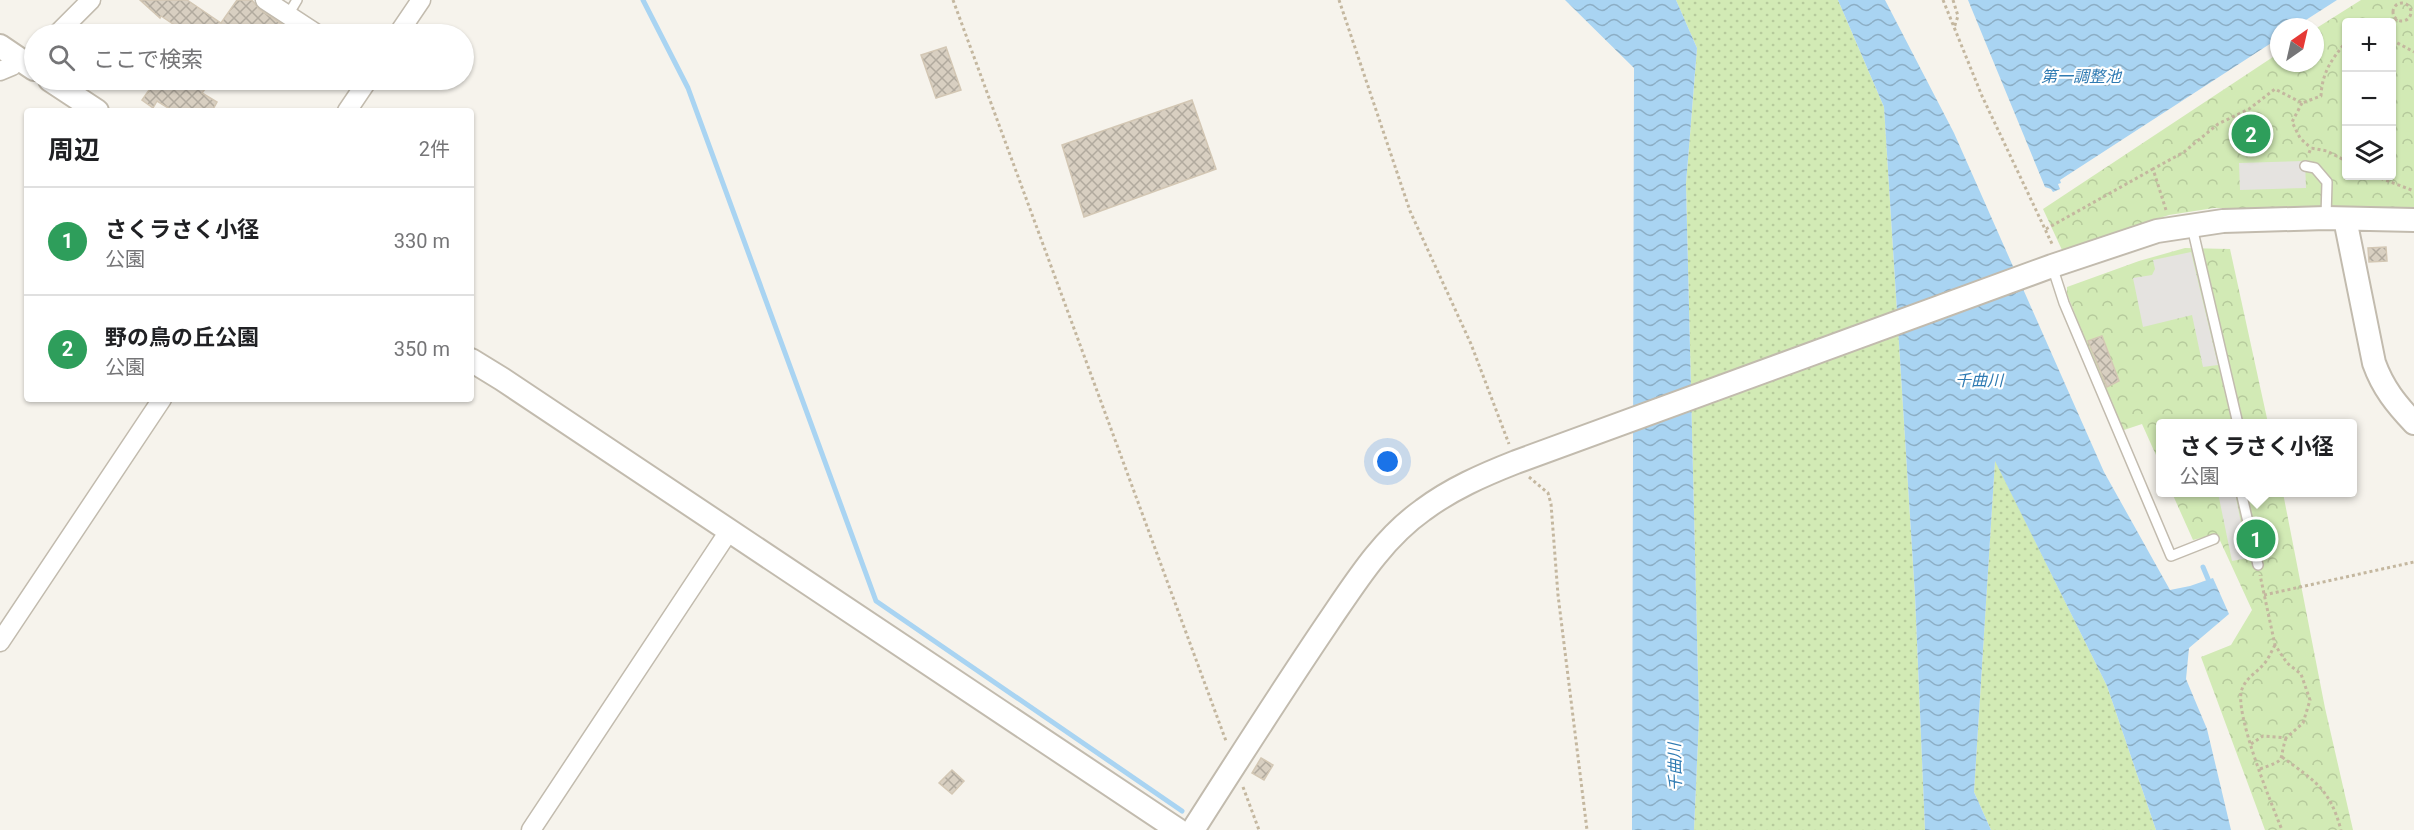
<!DOCTYPE html>
<html lang="ja">
<head>
<meta charset="utf-8">
<style>
	body { margin:0; font-family:Roboto,"Noto Sans JP",sans-serif; background:#f2f2f2; color:#202124 }
	.controls { position:absolute; right:18px; top:18px; display:grid; overflow:hidden; border-radius:6px; box-shadow:0 2px 4px #0004 }
	.controls button { width:54px; height:54px; display:grid; place-items:center; padding:0; border:0; border-bottom:2px solid #e0e0e0; background:#fff; color:#202124; font:30px sans-serif }
	.compass { position:absolute; left:2270px; top:18px; width:54px; height:54px; border-radius:50%; background:#fff; box-shadow:0 2px 4px #0004; rotate:34deg }
	.you { position:absolute; left:1388px; top:462px; width:21px; height:21px; margin:-15px; border:4px solid #fff; border-radius:50%; background:#1a73e8; box-shadow:0 0 0 9px #1a73e833 }
	.badge { display:grid; place-items:center; width:39px; height:39px; border-radius:50%; background:#fc3f1d; color:#fff; font-size:20px; font-weight:700 }
	.pin { position:absolute; translate:-50% -50%; border:3px solid #fff; box-shadow:0 2px 6px #0006 }
	.popup { position:absolute; left:2156px; top:419px; width:201px; height:78px; box-sizing:border-box; display:grid; place-content:center; border-radius:6px; background:#fff; filter:drop-shadow(0 2px 4px #0005); font-size:20px; white-space:nowrap; color:#757577 }
	.popup b { font-size:22px; color:#202124 }
	.popup::after { content:''; position:absolute; left:50%; top:100%; margin-left:-12px; border:12px solid transparent; border-top-color:#fff }
	.list { margin:0; padding:0; list-style:none }
	h2 { display:flex; justify-content:space-between; align-items:center; height:78px; margin:0; padding:0 24px; font-size:26px }
	h2 small { font-size:20px; font-weight:400; color:#757577 }
	.list li { display:grid; grid-template-columns:39px 1fr auto; gap:18px; align-items:center; box-sizing:border-box; height:108px; padding:0 24px; border-top:2px solid #e0e0e0 }
	.list b { display:block; font-size:22px; white-space:nowrap }
	.list p { margin:0; font-size:20px; white-space:nowrap; color:#757577 }
	.list em { font-size:20px; font-style:normal; color:#757577 }
	.icon { flex:none; width:33px; height:33px; fill:none; stroke:currentColor; stroke-width:2; stroke-linecap:round; stroke-linejoin:round }
	.map { position:relative; flex:none; width:2414px; height:830px; overflow:hidden }
	.search { position:absolute; background:#fff; box-shadow:0 2px 4px #0004; left:24px; top:24px; width:450px; height:66px; display:flex; align-items:center; gap:15px; box-sizing:border-box; padding:0 21px; border-radius:33px; color:#757577; font-size:22px }
	.panel { position:absolute; background:#fff; box-shadow:0 2px 4px #0004; left:24px; top:108px; width:450px; height:294px; border-radius:6px }
	.map>svg:first-child { display:block }
</style>
</head>
<body>
<div class="map">
<svg width="2414" height="830" viewBox="0 0 2414 830">
	<defs>
		<pattern id="grass-dots" width="8" height="8" patternUnits="userSpaceOnUse" patternTransform="scale(1.5)"><rect width="8" height="8" fill="#d2eab5"/><path d="M2 2h.1M6 6h.1" fill="none" stroke="#b6ca9c" stroke-width="1.8" stroke-linecap="round"/></pattern>
		<pattern id="park-crowns" width="20" height="18" patternUnits="userSpaceOnUse" patternTransform="scale(1.5)"><rect width="20" height="18" fill="#d2eab5"/><path d="M2 6a3 3 0 1 1 6 0M12 15a3 3 0 1 1 6 0" fill="none" stroke="#b6ca9c"/></pattern>
		<pattern id="water-waves" width="16" height="10" patternUnits="userSpaceOnUse" patternTransform="scale(1.5)"><rect width="16" height="10" fill="#a9d4f2"/><path d="M0 5q4-4 8 0t8 0" fill="none" stroke="#8caec5"/></pattern>
		<pattern id="building-cross-hatch" width="8" height="8" patternUnits="userSpaceOnUse" patternTransform="scale(1.5)"><rect width="8" height="8" fill="#d8cfc1"/><path d="M0 0l8 8M0 8l8-8" fill="none" stroke="#b1aa9e"/></pattern>
	</defs>
	<rect width="100%" height="100%" fill="#f6f3ec"/>
	<path fill="url(#grass-dots)" d="M1676,0H1838L1884,107L1915,595L1925,830H1694L1699,718L1686,184L1697,48Z
		M1995,460L2107,686L2156,830H1991L1974,792Z"/>
	<path fill="url(#park-crowns)" fill-rule="evenodd" d="M2361,0H2414V211L2214,208L2169,215L2062,250L2043,209L2279,53V63H2315V29ZM2346,22H2392V176H2346Z
		M2185,248L2230,249L2268,423L2160,424V464L2142,424L2121,431L2067,294V287L2139,261Z
		M2172,493H2283L2325,708L2353,830H2265L2201,657L2231,645L2252,610L2217,534L2193,540Z"/>
	<path fill="#e5e3e0" d="M2305,161L2306,188L2240,190L2239,163Z
		M2191,252L2218,365L2203,367L2192,315L2143,327L2133,278L2152,275L2155,269L2153,260Z
		M2218,493H2235L2248,558L2232,561Z"/>
	<path fill="url(#water-waves)" d="M1565,0H1676L1697,48L1686,184L1699,718L1694,830H1632L1634,68Z
		M1838,0H1885L1954,133L2104,472L2170,590L2190,586L2213,578L2229,614L2189,648L2186,679L2207,729L2231,830H2156L2107,686L1995,461L1974,792L1991,830H1925L1915,595L1884,107Z
		M1968,0H2337L2295,27H2279V38L2060,180L2061,183L2058,184L2060,189L2053,192L2051,189L2045,187Z"/>
	<g fill="none" stroke-linecap="round" stroke-linejoin="round">
		<path stroke="#a9d4f2" stroke-width="5" d="M643,0L688,88L876,601L1182,811
			M2203,567L2208,579"/>
	</g>
	<path fill="url(#building-cross-hatch)" stroke="#d3c7b4" stroke-width="1.5" d="M140,0H187L221,23L237,0H252L259,9L297,34H188L161,16L160,18Z
		M946,47L961,90L936,98L921,55Z
		M156,80H200L208,85L202,93L217,102L212,111H173L157,101L153,108L142,100Z
		M1192,100L1216,169L1084,217L1062,145Z
		M2386,247L2387,261L2369,262L2368,248Z
		M2102,336L2119,381L2107,387L2088,341Z
		M1261,758L1273,765L1264,780L1252,773Z
		M952,770L964,781L952,794L939,783Z"/>
	<g fill="none" stroke-linecap="round" stroke-linejoin="round">
		<g stroke="#c2bbae" stroke-width="12">
			<path id="service" d="M288,15L297,0
				M2305,166L2315,168L2327,182L2326,217
				M2192,227L2238,424
				M2052,266L2064,303L2171,556L2214,539
				M2241,492L2258,565"/>
		</g>
		<g stroke="#c2bbae" stroke-width="21">
			<path id="minor" d="M265,0L317,34
				M57,34L91,0
				M398,34L421,0
				M0,71L12,66L19,58
				M347,111L368,80
				M0,642L162,399
				M531,830L729,531"/>
		</g>
		<g stroke="#c2bbae" stroke-width="26">
			<path id="tertiary" d="M0,46L34,69
				M50,80L97,111
				M2345,219L2374,363C2383,388 2396,404 2414,423
				M471,360L502,379L1178,830
				M1193,830C1237,761 1281,692 1327,624C1355,583 1382,539 1423,510C1451,489 1483,475 1516,462L2052,266L2157,231L2223,221L2326,218L2414,220"/>
		</g>
		<path stroke="#c4b79f" stroke-width="3" stroke-dasharray="3 3" stroke-linecap="butt" d="M953,0L1226,741
			M1339,0L1410,211L1471,344L1509,444
			M1943,0L1982,96L2053,246
			M1953,0L1958,16L1954,28
			M2393 12a9 9 0 1 1 18 0a9 9 0 1 1-18 0Z
			M2392,26L2397,18
			M2392,40L2414,52
			M2302,103L2292,122L2300,138L2311,148
			M2309,153L2311,148L2327,151L2346,161
			M2375,176L2414,191
			M2166,210L2153,169L2184,152L2218,124L2249,109L2275,89L2302,103L2321,96C2322,73 2331,60 2346,42
			M2046,229L2153,169
			M1529,477L1548,493L1551,504L1558,595L1587,830
			M2264,595L2414,562
			M2275,645C2271,652 2268,660 2263,665C2256,673 2246,678 2242,689C2233,711 2272,805 2282,830
			M2251,744L2263,736L2286,738L2303,723L2310,700L2301,674L2287,663L2275,645L2260,575
			M2282,757C2315,781 2330,789 2341,830
			M2260,769C2288,759 2278,762 2286,738
			M1243,787L1259,830"/>
		<use href="#service" stroke="#fff" stroke-width="9"/>
		<use href="#minor" stroke="#fff" stroke-width="18"/>
		<use href="#tertiary" stroke="#fff" stroke-width="22"/>
	</g>
	<g text-anchor="middle" dominant-baseline="central" stroke-width="4.5" stroke-linejoin="round" paint-order="stroke">
		<g font-size="16" font-style="italic" fill="#2e7ab2" stroke="#fff">
			<text x="2081" y="76">第一調整池</text>
			<text x="1979" y="380">千曲川</text>
			<text transform="translate(1675 767) rotate(-91)">千曲川</text>
		</g>
	</g>
</svg>
<div class="controls">
<button>+</button>
<button>−</button>
<button><svg class="icon" aria-label="layers" viewBox="0 0 24 24"><path d="M12 4l9 5-9 5-9-5zM3 14l9 5 9-5"/></svg></button>
</div>
<svg class="compass" viewBox="-18 -18 36 36"><path d="M0-13l5 13h-10z" fill="#e53935"/><path d="M0 13l5-13h-10z" fill="#757577"/></svg>
<div class="you"></div>
<div class="pin badge" style="left:2256px;top:539px;background:#2e9e5b">1</div>
<div class="popup"><b>さくラさく小径</b>公園</div>
<div class="pin badge" style="left:2251px;top:134px;background:#2e9e5b">2</div>
<div class="search"><svg class="icon" aria-label="search" viewBox="0 0 24 24"><circle cx="10" cy="10" r="6"/><path d="M15 15l6 6"/></svg>ここで検索</div>
<section class="panel">
<h2>周辺<small>2件</small></h2>
<ul class="list">
<li><span class="badge" style="background:#2e9e5b">1</span><div><b>さくラさく小径</b><p>公園</p></div><em>330 m</em></li>
<li><span class="badge" style="background:#2e9e5b">2</span><div><b>野の鳥の丘公園</b><p>公園</p></div><em>350 m</em></li>
</ul>
</section>
</div>
</body>
</html>
